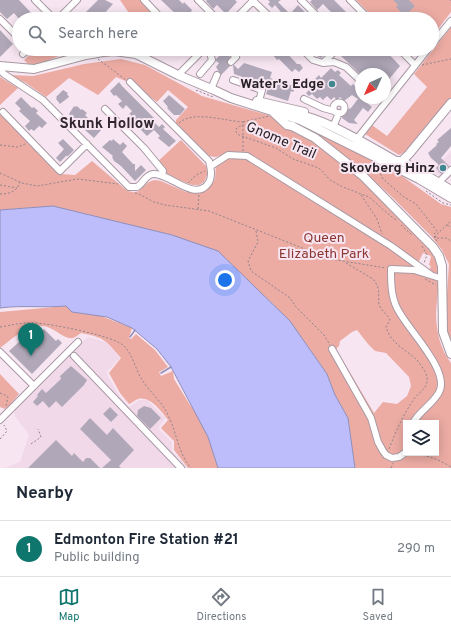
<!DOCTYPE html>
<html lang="en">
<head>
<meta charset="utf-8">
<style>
	body { margin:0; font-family:Overpass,sans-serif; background:#f2f2f3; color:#1f2937 }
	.controls { position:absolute; right:12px; bottom:12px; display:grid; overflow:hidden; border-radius:0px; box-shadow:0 2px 10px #0003 }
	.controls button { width:36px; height:36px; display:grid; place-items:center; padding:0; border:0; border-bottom:1px solid #e0e1e3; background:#fff; color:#1f2937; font:20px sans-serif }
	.compass { position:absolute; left:355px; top:68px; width:36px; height:36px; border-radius:50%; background:#fff; box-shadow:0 2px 10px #0003; rotate:225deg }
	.you { position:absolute; left:225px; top:280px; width:14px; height:14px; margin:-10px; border:3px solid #fff; border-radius:50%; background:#1a73e8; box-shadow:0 0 0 6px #1a73e833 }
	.badge { display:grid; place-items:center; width:26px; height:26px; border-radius:50%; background:#0f766e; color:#fff; font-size:13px; font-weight:700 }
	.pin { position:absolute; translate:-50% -33px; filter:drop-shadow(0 1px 2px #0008) }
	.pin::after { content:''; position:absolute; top:21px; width:14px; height:12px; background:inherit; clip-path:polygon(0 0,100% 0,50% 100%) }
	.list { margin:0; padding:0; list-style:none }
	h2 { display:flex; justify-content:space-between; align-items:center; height:52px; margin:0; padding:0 16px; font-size:17px }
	h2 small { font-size:13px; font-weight:400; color:#747a83 }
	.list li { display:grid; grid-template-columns:26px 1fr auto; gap:12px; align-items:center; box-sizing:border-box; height:56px; padding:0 16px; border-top:1px solid #e0e1e3 }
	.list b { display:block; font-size:15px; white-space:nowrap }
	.list p { margin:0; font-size:13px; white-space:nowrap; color:#747a83 }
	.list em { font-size:13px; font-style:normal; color:#747a83 }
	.icon { flex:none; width:22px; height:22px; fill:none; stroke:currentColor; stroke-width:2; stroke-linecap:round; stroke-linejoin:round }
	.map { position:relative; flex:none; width:451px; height:468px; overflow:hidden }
	.search { position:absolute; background:#fff; box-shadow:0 2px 10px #0003; left:12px; right:12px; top:12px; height:44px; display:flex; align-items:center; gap:10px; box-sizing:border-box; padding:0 14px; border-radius:22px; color:#747a83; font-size:15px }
	.sheet { height:108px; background:#fff }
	nav { display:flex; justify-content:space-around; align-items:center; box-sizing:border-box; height:56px; border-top:1px solid #e0e1e3; background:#fff; font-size:11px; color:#747a83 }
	nav a { display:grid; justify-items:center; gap:2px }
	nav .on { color:#0f766e }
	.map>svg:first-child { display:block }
</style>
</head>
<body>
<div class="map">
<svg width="451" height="468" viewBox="0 0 451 468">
	<rect width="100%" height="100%" fill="#f7e6f2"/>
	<path fill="#f1d9ea" d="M451,151V167L442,177L431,171Z
		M88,337L106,342L120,358L107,372L108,376L119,395L129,407L139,400H147L166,418L158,428L172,442V451L188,468H5L20,462L29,435L15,416V408L71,352Z"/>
	<path fill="#ecaca4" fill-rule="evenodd" d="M120,0H140L159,19H133Z
		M356,0H451V12L432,37V19H375Z
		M451,27V98L407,151L399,155L365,134L372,125L387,136L427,87L414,74Z
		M36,49H72L71,51L39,64H28L24,60Z
		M121,59L145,65L202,96L271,116L288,129L312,140L376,190L432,249C444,269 437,291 436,313C436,330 440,349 451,363V468H355L348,418L335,395L327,374L307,345L273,304L253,286L172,235L53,206L0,210V110L61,174L75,175L92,161L125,189C142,199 141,182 155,180L161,181L186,192L198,193L208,189L212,184L215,179L216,165L231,152L216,157L209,156L176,124V120L188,107L168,90L157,102L135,85L116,77L98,95L69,78L46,97L26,83L10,75L33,76L84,64ZM423,253L431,256L429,265L431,266L428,273L417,265ZM357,330L368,344L375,351L386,353L409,377L411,386L407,396L397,404L383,402L374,413L336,349L339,346L340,341L352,332ZM406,423H436V453H406Z
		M0,77L18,88L0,105Z
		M315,133L327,137L402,176L441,204L451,207V345L445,324L449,264L442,250L432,237L392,197L370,177Z
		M181,140L206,166L208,173L204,182L199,185H192L166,175L156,163Z
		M66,306L72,312L101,316L132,328L129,338L131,339L136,334L155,350L168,367L159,372L161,376L173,371L174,379L190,405L199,416L206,431L219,468H188L174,450V441L161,428L168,420C161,411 150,396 138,399C135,400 132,403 129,404L120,393L109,373L121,358C105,340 106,338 81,333C79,334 76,337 73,338C62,340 51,322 35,326C24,328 9,341 0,348V312Z
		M0,374L19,394L9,406L5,409L0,407Z"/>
	<path fill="#bdbdfb" stroke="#8f8eba" d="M53,206L172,235L218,251L290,321L327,374L335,395L348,418L355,468H218L208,437L171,367L157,349L132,328L107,317L72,312L66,306C44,308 22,305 0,308V210Z"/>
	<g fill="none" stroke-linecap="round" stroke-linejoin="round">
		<path stroke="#8f8eba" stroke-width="1.5" d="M130,337L135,330
			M161,373L171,367"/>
	</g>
	<path fill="#b0a8b8" d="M0,0H19L37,19H19L14,13L7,19L0,12Z
		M98,0H105L113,4L100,18L99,17L97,19H83L81,17Z
		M161,0H179L183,4L184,2L192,10L191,12L198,19H181Z
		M207,0H235L237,2L226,14L217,5L213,9L206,1Z
		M268,0H281L278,2L290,14L298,5L305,12L296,19H287L275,5L272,8L268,4L270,2Z
		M312,0H334L353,19H338L323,4L317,10L310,2Z
		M393,0H409L415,6L407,14L404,12L402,13L396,7L398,5Z
		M0,30L13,44L0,57Z
		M151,49H173L170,54H167Z
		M219,49H228L227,53L230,57L227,63L230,66L221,75L216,67L219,63L216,61V59L219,56L215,53Z
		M271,49H283L297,64H300L303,68L299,72L295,69L292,72L279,59L277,60L273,55L275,53Z
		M309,49H330L321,58L317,56Z
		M344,49H373L375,51L378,49H384L400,66L385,84V74H360L339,54Z
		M244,63L272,72L270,78L296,87L293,92L291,91L288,101L266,94L269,86L234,74L233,66L234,65L238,69Z
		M331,68L335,72L338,70L341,73L339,75L351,86L353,84L361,92V98H371L367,103L372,107L368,112L363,108L354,120L358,124L349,123L342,118L346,110L351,108L358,99L352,95L344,101L340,97L337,100L334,97L331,100L327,96L323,100L320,97L317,99L312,94L309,96L306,93L316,83L313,81L319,75L321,78Z
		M119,82L122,86L155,119L153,121L159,127L162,124L165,127L163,129L176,141L169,147L158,138L160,136L154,130L147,136L129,118L131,115L129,114L132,111L126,105L123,109L118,104L122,101L116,95L114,96L110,91Z
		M63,90L68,93L67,94L69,97L60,104L56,99L57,98L56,97Z
		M169,95L185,109L180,115H174L167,108L168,107L163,101Z
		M21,97L32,108L34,107L38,111L36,113L47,123L42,128L39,126L34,131L31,129L29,131L25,126L30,121L19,111L21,109L15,103Z
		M74,106L75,107L77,106L81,110L82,109L87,113L85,115L92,122L93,120L102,129L94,138L77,123L69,114Z
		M451,128V146L441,158L449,166L441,174L436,168L439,165L431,158L428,153L437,145L436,144L439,142L437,140Z
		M63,139L74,150L68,156H66L60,162L56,158L64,149L58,143Z
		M113,139L120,145L123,142L127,146L122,152L133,164H135V171L141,165L146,170L135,181L121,166L114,161L112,157L113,156L102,147L110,140L112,141Z
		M44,329L56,341L58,339L62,343L32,374L9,351L20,341L26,347Z
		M71,366L87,380L84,385L62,407L56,401L49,408L43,401L37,406L33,402L38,396L37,395L42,389L46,393L61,379L60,376Z
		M144,406L151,408L161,418L150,429L137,416L138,410Z
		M110,407L118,415L111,422L103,414Z
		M90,418L107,435L113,428L134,450L119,466L121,468H102L111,460L80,429Z
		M56,440L72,456L74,453L83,462L86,458H90L100,468H28Z"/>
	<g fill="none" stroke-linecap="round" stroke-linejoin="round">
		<g stroke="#a999a4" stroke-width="8">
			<path id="minor" d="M35,0L54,19
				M144,0L162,19
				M198,0L217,19
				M252,0L272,19
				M301,0L320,19
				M350,0L369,19
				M0,19L19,38
				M58,19L77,0
				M235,19L254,0
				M432,44L451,21
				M192,49L198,55
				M302,49L313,60L323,63L334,62L346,67L361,81
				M399,49L415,65
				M231,52L236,57L231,62
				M23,54L28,49
				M234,55L240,49
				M323,63L337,49
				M2,66V72L4,74L43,100L129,187H137C143,184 145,175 153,174C168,172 193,201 207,185C213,178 211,169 209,161L130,82
				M200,74L212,60L209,49
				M178,75L204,49
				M233,80L262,90L259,101
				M211,89L217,75
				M304,99L323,108L334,111
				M333.5 108a5.5 5.5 0 1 1 11 0a5.5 5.5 0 1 1-11 0Z
				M105,109L144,148L163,171L162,176
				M3,112L60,171L87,144
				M333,127L339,113
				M356,140L428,49
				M211,166L228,155L247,156L391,246L431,275
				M438,183L451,170
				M332,349L371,418L378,442L383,451L386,455L392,458L399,457L406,452
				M0,352L34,386
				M74,356L181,468
				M0,420L78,342
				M413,423C419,411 436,402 440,390C448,368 407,329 397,308C391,296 391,282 391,269L414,270L443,279"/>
		</g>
		<g stroke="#a999a4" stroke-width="10">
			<path id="major" d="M0,66L34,69L86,55L103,52L114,51L136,54L178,75L214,90L231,98L300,120L419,179L451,198
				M257,101L304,112
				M273,112L287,125L292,126L315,138L362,175L433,247L439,256L442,266L443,332L451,354
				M293,116C308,108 379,152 396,161H402L451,190
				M402,161L409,154L451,103"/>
		</g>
		<path stroke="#8f848c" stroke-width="1" stroke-dasharray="2 2" stroke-linecap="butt" d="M451,0V1
			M98,59L126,80
			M422,65L451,59
			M196,90L213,97
			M243,122L269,116
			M179,123C193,110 225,121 243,122V126H240L236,129V132L239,135L276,148L293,159L319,168L330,180L343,187L369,197L387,213L396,220
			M0,145L18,147L25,144
			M243,151V126
			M383,168L379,171L383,179L404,197L416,204L437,231L434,234L435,238H446L451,241
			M0,173L22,183L37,186L78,179L118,184
			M188,183L196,175L205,171
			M0,185L17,188
			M426,191L443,203L451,205
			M135,193L139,194L154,202L165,205L209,211L330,259L386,268
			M0,194C9,194 17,192 20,182
			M361,195L377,219L382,234
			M198,209L199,194
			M401,225L412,235
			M447,225L451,227
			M256,231L258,242L248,261L251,271L290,298L296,307L324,335L330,345
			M437,241L435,238L436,235L451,221
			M422,246L427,255L424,263
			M346,263L373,279C383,291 376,298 380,307C383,312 388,315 390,320L386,327C390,342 404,349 415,358C420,363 429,375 427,382C426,389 417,394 414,399C403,415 396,431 389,449
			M425,279L436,285
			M0,327C12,325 23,322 36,323C52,324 115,336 124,346C133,355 135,368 141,378C149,392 162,401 168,415C177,433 178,453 191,468
			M0,393L5,395L8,397L6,406
			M0,439L7,431L4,425
			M31,444L41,437L38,429
			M411,455C426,454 438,459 451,467
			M391,468L393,463"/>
		<use href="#minor" stroke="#fff" stroke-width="6"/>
		<use href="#major" stroke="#fff" stroke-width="8"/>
	</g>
	<g fill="#418791" stroke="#f7e6f2" stroke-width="1.5">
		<circle cx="332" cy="84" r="4"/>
		<circle cx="443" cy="168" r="4"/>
	</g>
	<g text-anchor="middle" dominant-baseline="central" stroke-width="4" stroke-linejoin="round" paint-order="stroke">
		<g font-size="14" font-weight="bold" fill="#251f23" stroke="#f7e6f2" text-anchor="end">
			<text x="324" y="84">Water's Edge</text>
			<text x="435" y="168">Skovberg Hinz</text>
		</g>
		<g font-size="14" fill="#251f23" stroke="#f7e6f2">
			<text transform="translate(281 141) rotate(23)">Gnome Trail</text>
		</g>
		<g font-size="14" fill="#8c3731" stroke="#f7e6f2">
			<text x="324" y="238">Queen<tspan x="324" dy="16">Elizabeth Park</tspan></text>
		</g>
		<g font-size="15" font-weight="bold" fill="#31252e" stroke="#f7e6f2">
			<text x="107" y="124">Skunk Hollow</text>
		</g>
	</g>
</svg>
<div class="controls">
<button><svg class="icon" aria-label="layers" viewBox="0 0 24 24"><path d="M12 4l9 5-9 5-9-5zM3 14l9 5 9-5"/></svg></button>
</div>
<svg class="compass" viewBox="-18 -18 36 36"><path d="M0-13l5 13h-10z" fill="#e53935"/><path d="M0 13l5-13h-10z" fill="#747a83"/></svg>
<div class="you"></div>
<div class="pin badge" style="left:31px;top:356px">1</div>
<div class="search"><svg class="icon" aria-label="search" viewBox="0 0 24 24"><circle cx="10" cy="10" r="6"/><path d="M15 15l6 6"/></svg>Search here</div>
</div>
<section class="sheet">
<h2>Nearby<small></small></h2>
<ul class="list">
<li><span class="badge">1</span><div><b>Edmonton Fire Station #21</b><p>Public building</p></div><em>290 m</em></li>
</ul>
</section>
<nav>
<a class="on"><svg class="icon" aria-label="map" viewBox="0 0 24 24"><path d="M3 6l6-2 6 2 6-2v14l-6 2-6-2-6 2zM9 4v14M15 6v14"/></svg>Map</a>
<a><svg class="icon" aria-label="directions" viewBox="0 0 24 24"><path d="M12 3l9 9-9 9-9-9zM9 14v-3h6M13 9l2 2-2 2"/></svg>Directions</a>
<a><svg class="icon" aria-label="saved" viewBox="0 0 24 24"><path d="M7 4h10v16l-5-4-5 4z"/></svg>Saved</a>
</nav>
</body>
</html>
